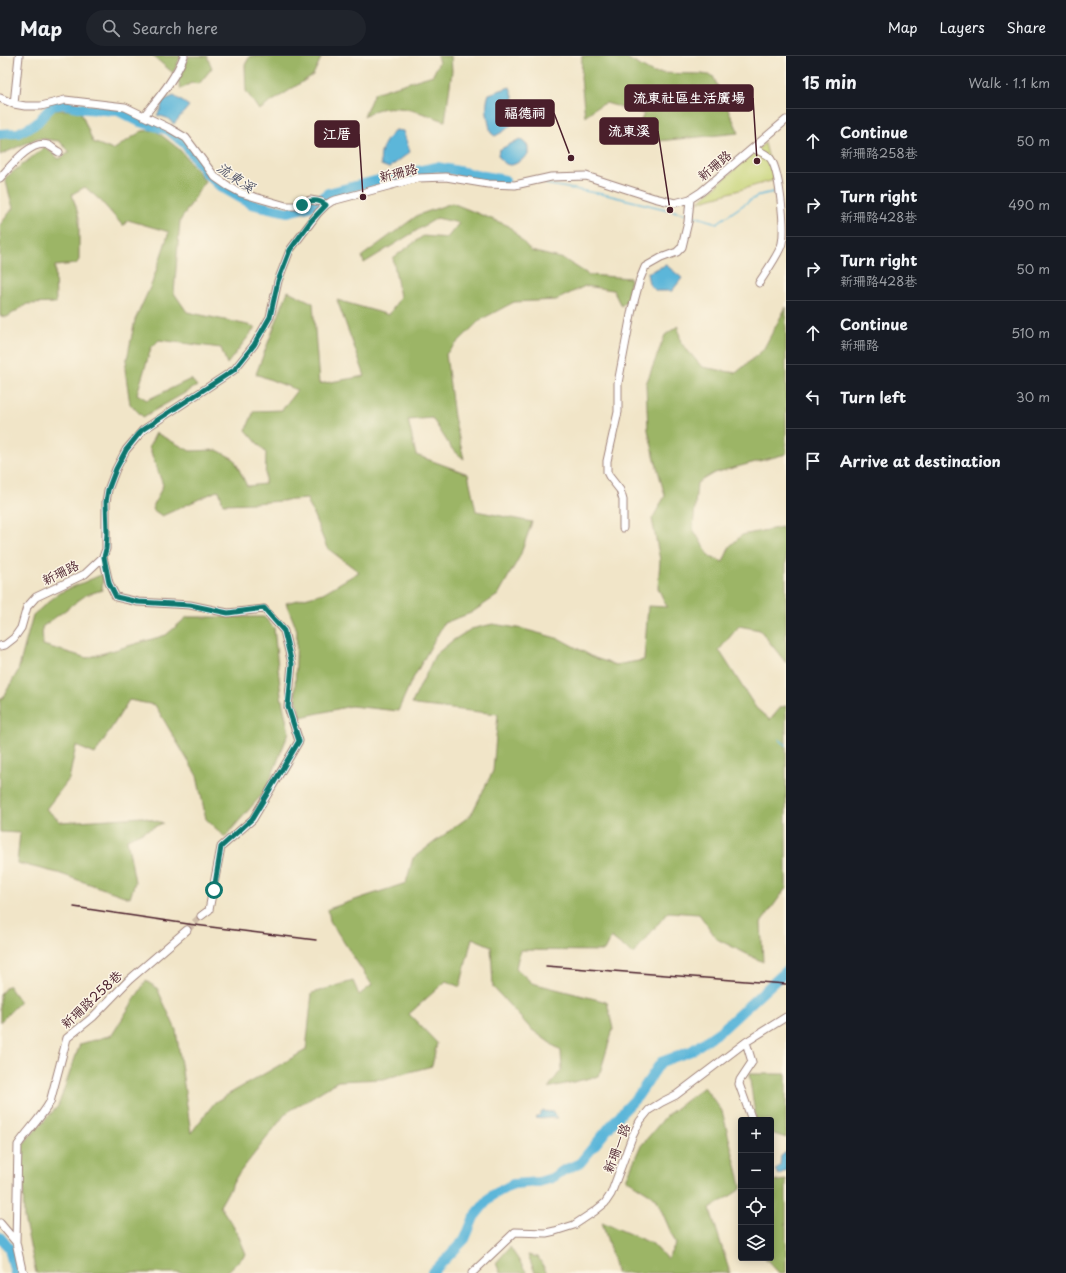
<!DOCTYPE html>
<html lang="en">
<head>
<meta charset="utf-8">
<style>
	body { margin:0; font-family:"Playpen Sans","LXGW WenKai TC",sans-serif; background:#20242c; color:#f1f3f6 }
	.controls { position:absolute; right:12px; bottom:12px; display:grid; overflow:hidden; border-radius:4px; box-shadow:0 2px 10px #0003 }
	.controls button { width:36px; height:36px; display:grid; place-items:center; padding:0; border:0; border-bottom:1px solid #363941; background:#171b24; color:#f1f3f6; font:20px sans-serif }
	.stop { position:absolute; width:12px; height:12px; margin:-9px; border:3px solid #0f766e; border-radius:50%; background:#fff }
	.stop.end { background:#0f766e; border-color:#fff; box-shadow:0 1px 4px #0008 }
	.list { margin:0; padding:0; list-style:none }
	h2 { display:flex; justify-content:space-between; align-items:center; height:52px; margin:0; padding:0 16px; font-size:17px }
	h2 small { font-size:13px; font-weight:400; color:#9ea1a6 }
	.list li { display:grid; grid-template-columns:26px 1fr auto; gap:12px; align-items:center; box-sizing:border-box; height:64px; padding:0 16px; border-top:1px solid #363941 }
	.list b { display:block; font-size:15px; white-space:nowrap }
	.list p { margin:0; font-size:13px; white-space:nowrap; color:#9ea1a6 }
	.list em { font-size:13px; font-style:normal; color:#9ea1a6 }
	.icon { flex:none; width:22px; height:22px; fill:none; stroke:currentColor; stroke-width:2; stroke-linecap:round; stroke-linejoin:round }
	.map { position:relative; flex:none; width:786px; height:1217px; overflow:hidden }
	header { display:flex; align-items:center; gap:24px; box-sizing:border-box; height:56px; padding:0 20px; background:#171b24; border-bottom:1px solid #363941 }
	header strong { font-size:19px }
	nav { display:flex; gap:22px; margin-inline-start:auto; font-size:14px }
	.search { width:280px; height:36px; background:#20242c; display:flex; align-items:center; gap:10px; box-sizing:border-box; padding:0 14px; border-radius:22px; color:#9ea1a6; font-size:15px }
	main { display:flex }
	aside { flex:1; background:#171b24 }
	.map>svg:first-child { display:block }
</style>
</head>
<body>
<header>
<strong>Map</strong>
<div class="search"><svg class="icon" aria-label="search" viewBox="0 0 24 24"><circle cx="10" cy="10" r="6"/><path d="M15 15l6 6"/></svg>Search here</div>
<nav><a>Map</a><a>Layers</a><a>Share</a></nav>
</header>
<main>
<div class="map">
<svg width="786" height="1217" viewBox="0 0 786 1217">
	<rect width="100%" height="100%" fill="#fcf5e5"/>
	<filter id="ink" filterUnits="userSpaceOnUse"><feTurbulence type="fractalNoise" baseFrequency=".025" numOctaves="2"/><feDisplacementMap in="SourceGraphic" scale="8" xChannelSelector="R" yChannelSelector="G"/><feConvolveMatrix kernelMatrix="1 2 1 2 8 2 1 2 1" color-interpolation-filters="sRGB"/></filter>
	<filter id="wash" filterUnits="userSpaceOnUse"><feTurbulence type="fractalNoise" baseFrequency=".012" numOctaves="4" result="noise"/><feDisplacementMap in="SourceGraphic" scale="16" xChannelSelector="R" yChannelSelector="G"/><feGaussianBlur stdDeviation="0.9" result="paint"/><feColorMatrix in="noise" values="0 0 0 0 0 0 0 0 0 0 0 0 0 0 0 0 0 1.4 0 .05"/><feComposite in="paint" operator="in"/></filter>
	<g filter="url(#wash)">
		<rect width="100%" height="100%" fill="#f1e5c8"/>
		<path fill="#c5d375" stroke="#887950" d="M765,87L774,124L698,146Z"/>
		<path fill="#9cb566" stroke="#736a48" d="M153,0H181L173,17Z
			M189,0H207L212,12L199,28L191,27L181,33L178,26L184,9Z
			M250,0H322L313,19L259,54L246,35L245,9Z
			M437,0H451L452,15L445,65C419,56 389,43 364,60L374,37L433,19L439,6Z
			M582,0H623L653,17L702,18L713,20L739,77L648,86L632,82L644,58L606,47L595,52L585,61L581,22Z
			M47,54H80L93,86L113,94L142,75L155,74L180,94L205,125L180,165L174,237L187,256L248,269L255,272L227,308L221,292L159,284L151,292L137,338L147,344L191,323L197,330L143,361L130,348L125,313L135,264L152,227L169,176L128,164L123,170L101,145L85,131L72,138L79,161V204L76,208L55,210L56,247L27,248L7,261L0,260V169L13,152L5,122L45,91L59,103L70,96L59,85L37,82L0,99V78L28,70Z
			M452,147L509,170L531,195L564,203L589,219L630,222L629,243L621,250L613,234L585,230L556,244L514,246L480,264L446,298L454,361L464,403L452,393L432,362L408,364L416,399L468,418L476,455L532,466L520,500L498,539L471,557L444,567L410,628L398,655L351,650L301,661L295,636L297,574L286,547L323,537L359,516L327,492L307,443L254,447L223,448L219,434L162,460L152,453L163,429L149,391L156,377L190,395L217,394L234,403L247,430L265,428L266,397L246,374L254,355L282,354L297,334L256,318L288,235L313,247L319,328L365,320L337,244L389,259L400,241L393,202L423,180L447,182L459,167L437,162L364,207L362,200L418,159Z
			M786,251V398L714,417L697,427L693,473L710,501L723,506L730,490L742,479L782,471L786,484V607L760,574L739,570L719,594L756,652L770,664L781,651L786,650V832L761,867L763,906L717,883L699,858L668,856L633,898L611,881L604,895L520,894L516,912L532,927L607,946L613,973L599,1020L548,1032L562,1013L561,995L531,973L493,931L491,890L472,882L460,931L446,925L409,958L437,987L432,1010L383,1023L338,1025L286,1057L237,1120L220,1150L237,1176L246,1198L226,1217H36L24,1162L22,1089L58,1050L80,988L112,979L146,925L157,932L176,974L191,1077L215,1046L306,994L312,937L353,925L359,939L372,929L330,865L328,853L406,827L413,802L471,759L493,715L498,658L415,649L412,647L435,599L452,585L471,573L493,568L523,573L560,583L595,602L616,609L644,604L648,550L667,551L658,532L660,504L652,463L665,440L656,407L648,374L646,328L665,279L678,270L681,287L702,311L736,317L763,294Z
			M103,518L102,534L86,539L42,571L43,589L87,602L166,579L187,561H264L274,572L281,640L289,676L266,734L225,781L206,763L197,720L155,649L129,644L95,698L76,690L69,723L46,753L61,766L143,761L163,767L127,783L135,826L130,842L58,817L17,807L20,777L0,776V643H2L18,615L33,559L59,537Z
			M8,929L20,946L0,966V938Z
			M749,1018H786V1082L771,1077V1064H756Z
			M704,1031L722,1055L741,1129V1133L710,1153L730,1217H616V1213L602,1166L653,1188L667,1203L676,1188L656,1142L626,1123L640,1091L666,1060Z
			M786,1124V1217H779L765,1202H771V1126Z
			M510,1191L527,1217H500L496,1207Z
			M528,1199L538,1201L547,1217H535Z"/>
		<path fill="#5cb6d9" stroke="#536a82" d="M510,31C518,56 523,66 495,80L491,77C488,64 484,51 489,38Z
			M174,40L189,50L174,68L167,62L157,59L161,53L162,45Z
			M395,74L403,75L410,96L389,112L381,109C378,94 386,84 395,74Z
			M520,83L528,90V99C516,108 508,116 498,99L499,94Z
			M666,209L682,222L672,235H656L649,228L647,217Z
			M543,1055L553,1056L558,1062C550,1061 544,1064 536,1062Z
			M786,1096V1114L779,1119L775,1114L780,1109L781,1100Z"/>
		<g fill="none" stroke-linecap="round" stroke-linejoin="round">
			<path stroke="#5cb6d9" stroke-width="1.5" d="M545,128L607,139L686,158
				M691,159L717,167L749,145L760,139L773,136L778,140
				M779,683L786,689"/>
			<path stroke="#5cb6d9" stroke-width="10" d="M0,78L18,77L36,68L52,50L63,48L87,53L118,55L140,66L168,74L185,88L206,117L221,131L251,148L288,156L309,151L328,137L402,118L437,111L505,124
				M0,1181L9,1192L15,1217
				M432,1217L465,1183L474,1161L491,1140L513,1128L539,1126L552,1122L564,1114L580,1107L617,1062L638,1040L661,1006L691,995L723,973L786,915"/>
		</g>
	</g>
	<g filter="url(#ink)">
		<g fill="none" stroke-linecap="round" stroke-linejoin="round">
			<path stroke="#d0bda9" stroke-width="7" stroke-dasharray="7 3.5" stroke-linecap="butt" d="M187,874L201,860"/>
			<g stroke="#9e827a" stroke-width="9">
				<path id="minor" d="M0,42L14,48L25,50H41L65,44L125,51L169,72L186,82L215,121L228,130L241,137L286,150H299L310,144L322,146L326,149
					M14,48L19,0
					M144,60C159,41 175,23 184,0
					M753,92C758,95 765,97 769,101C780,111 785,173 782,187C781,195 764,219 759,227
					M0,122C10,111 31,83 48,89C52,91 55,94 59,96
					M623,472V444L620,434L609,420L607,416V405L618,356V327L632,253L640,223L645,211L661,202L677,196L682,191L688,166L690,143
					M103,501L109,527L116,541L138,546L190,549L228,557L264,553L284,575L292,608L288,651L299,685L253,763L221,791L209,854L201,860
					M0,590L5,589L14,582L21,572L27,551L36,541L85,518L103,501L106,493V446L108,434L116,413L126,394L143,374L234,314L254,289L270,261L278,225L290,194L318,157L326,149L332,145L418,122L446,121L488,128L515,129L551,121L586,120L654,142L675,147L690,143L701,136L786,64
					M746,986L752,1006L740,1024L739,1028L752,1064
					M0,1167L16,1186L22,1214L25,1217
					M16,1186L18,1089C28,1074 41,1062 50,1046L67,982L93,961L129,924L187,874
					M472,1217L515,1176L546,1177L555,1175L574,1169L595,1155L605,1147L611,1138L632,1081L640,1065L649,1054L662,1046L676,1039L746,986L786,961"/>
			</g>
			<use href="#minor" stroke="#fff" stroke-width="7"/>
			<path stroke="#4a1f2b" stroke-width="1.5" d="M74,851L195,869L316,884
				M546,910L786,928"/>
		</g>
	</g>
	<g fill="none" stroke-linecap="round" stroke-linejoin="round" filter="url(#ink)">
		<path stroke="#0f766e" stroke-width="5" d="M214,834L221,791L252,763L299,685L288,651L292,608L284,575L264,552L228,557L190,549L138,546L116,541L109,527L104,501L106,493L107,477L106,446L108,434L116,413L126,394L142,374L234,314L254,289L270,261L278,225L290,194L311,165L326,149C318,143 311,143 302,149"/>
	</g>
	<g text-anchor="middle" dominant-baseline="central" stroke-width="3" stroke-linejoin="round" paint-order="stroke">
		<g font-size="13" fill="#4a1f2b" stroke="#fcf5e5">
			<text transform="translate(714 109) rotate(-40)">新珊路</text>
			<text transform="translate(398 116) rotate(-14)">新珊路</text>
			<text transform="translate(60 516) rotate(-26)">新珊路</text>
			<text transform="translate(91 943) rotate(-43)">新珊路258巷</text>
			<text transform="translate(616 1092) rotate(-69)">新珊一路</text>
		</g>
		<g font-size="14" font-style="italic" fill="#505468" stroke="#fcf5e5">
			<text transform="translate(236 121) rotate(34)">流東溪</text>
		</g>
	</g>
	<path fill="none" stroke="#4a1f2b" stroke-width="1.5" d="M757 105L753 42M571 102L554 57M670 154L658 75M363 141L359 78"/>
	<g fill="#4a1f2b" stroke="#fcf5e5" stroke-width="1.5">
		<circle cx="757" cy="105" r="4"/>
		<circle cx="571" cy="102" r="4"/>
		<circle cx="670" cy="154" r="4"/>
		<circle cx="363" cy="141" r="4"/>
	</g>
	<g fill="#4a1f2b" stroke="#4a1f2b" stroke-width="1.5">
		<rect x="625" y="29" width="128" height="26" rx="4"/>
		<rect x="496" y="44" width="58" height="26" rx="4"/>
		<rect x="600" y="62" width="58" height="26" rx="4"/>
		<rect x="315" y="65" width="44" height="26" rx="4"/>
	</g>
	<g font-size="14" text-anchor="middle" font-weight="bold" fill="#fff">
		<text x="689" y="47">流東社區生活廣場</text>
		<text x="525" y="62">福德祠</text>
		<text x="629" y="80">流東溪</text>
		<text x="337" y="83">江厝</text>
	</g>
</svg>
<div class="controls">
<button>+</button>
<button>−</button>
<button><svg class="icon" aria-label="locate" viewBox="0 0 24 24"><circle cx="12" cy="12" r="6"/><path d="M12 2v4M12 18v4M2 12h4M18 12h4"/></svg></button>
<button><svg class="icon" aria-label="layers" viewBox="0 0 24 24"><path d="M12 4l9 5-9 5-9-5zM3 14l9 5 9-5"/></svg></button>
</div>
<div class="stop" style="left:214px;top:834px"></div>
<div class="stop end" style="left:302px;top:149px"></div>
</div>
<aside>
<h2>15 min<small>Walk · 1.1 km</small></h2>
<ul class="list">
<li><svg class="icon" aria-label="ahead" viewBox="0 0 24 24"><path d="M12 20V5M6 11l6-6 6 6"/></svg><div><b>Continue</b><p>新珊路258巷</p></div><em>50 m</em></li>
<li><svg class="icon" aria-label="right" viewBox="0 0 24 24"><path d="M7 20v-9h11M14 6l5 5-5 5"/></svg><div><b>Turn right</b><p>新珊路428巷</p></div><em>490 m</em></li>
<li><svg class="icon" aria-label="right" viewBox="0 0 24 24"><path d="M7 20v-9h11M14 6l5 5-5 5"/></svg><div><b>Turn right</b><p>新珊路428巷</p></div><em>50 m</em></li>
<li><svg class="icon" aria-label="ahead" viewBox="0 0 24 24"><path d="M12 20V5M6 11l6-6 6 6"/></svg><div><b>Continue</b><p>新珊路</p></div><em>510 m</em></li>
<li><svg class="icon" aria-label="left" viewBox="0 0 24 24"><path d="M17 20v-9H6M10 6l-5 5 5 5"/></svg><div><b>Turn left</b></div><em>30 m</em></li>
<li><svg class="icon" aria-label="arrive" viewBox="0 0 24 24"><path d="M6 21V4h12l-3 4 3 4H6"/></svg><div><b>Arrive at destination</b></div></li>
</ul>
</aside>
</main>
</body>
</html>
